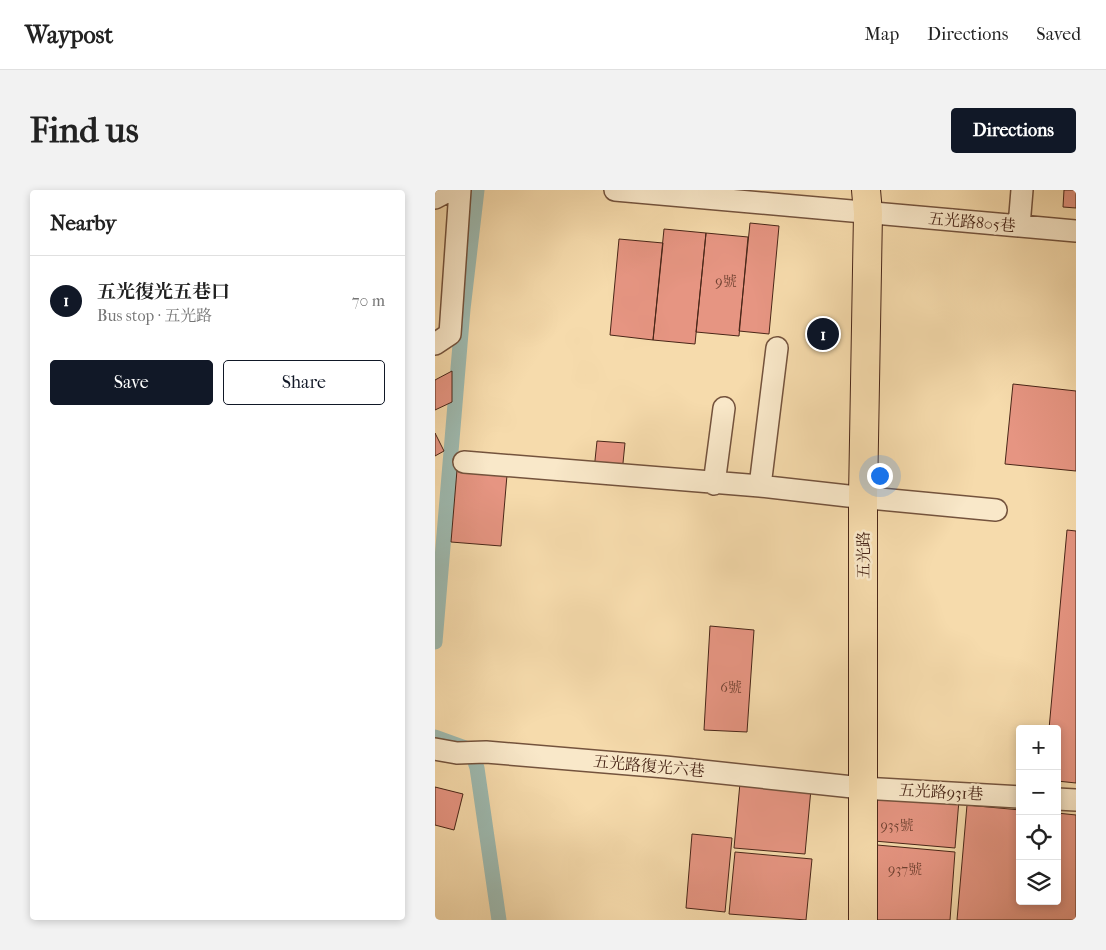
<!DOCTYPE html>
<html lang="en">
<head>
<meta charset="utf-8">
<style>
	body { margin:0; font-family:"IM FELL French Canon","Noto Serif TC",serif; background:#f2f2f2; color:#222 }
	.controls { position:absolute; right:15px; bottom:15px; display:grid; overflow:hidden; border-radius:5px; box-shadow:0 2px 8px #0003 }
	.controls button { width:45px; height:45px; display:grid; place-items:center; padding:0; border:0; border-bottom:1px solid #e0e0e0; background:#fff; color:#222; font:25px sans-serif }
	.you { position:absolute; left:444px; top:285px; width:18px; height:18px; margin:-12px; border:4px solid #fff; border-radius:50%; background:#1a73e8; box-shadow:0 0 0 8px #1a73e833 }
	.badge { display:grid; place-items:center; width:32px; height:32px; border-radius:50%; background:#111827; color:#fff; font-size:16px; font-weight:700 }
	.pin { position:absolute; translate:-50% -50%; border:2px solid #fff; box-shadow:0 1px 5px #0006 }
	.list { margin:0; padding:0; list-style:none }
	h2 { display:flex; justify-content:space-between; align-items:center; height:65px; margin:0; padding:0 20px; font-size:21px }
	h2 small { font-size:16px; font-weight:400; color:#767676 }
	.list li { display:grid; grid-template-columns:32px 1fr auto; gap:15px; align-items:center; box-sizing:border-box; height:90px; padding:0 20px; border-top:1px solid #e0e0e0 }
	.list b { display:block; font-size:19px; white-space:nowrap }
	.list p { margin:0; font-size:16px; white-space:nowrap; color:#767676 }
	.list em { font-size:16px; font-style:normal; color:#767676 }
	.actions { display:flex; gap:10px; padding:15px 20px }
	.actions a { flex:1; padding:11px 0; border:1px solid #111827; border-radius:5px; text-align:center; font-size:18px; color:#111827 }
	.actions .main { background:#111827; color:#fff }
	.icon { flex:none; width:28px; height:28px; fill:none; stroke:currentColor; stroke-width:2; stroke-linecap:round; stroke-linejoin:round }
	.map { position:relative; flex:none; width:641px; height:730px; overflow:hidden; border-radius:5px }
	header { display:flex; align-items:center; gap:30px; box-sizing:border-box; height:70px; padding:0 25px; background:#fff; border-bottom:1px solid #e0e0e0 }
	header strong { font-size:24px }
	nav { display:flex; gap:28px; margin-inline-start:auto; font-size:18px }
	.intro { display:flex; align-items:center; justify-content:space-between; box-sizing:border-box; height:120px; padding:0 30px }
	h1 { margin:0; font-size:35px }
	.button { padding:12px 22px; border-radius:5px; background:#111827; color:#fff; font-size:18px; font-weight:700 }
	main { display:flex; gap:30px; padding:0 30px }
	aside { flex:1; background:#fff; border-radius:5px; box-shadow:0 2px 8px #0003 }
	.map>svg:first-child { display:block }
</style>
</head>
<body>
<header>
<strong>Waypost</strong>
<nav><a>Map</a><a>Directions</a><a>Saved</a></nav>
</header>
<div class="intro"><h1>Find us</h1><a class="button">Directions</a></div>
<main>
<aside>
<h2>Nearby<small></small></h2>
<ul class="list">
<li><span class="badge">1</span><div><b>五光復光五巷口</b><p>Bus stop · 五光路</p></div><em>70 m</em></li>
</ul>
<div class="actions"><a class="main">Save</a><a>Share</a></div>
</aside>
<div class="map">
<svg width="641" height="730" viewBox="0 0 641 730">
	<rect width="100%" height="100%" fill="#f6dbac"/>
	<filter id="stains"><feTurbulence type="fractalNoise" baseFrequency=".004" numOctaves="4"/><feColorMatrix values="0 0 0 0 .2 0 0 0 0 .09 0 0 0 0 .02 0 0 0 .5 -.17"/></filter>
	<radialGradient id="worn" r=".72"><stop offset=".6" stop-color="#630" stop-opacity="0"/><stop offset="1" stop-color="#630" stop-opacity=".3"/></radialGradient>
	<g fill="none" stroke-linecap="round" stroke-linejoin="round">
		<path stroke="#9ebab0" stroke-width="15" d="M0,452L28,119L42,0
			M0,547L36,560L42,578L64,730"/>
	</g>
	<path fill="#e69582" stroke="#492618" d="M629,0H641V18L628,17Z
		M315,33L344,36L334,144L304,141Z
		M229,39L271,43L260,154L218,150Z
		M271,43L313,47L304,146L261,142Z
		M184,49L228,53L218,150L175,145Z
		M17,181V212L0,220V190Z
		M578,194L641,201V281L570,274Z
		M0,243L9,261L0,266Z
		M162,251L190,253L187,283L159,280Z
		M22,280L72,285L66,356L16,352Z
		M632,340L641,341V593L622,591V539H614Z
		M275,436L319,440L312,542L269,540Z
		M305,593L376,599L370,664L299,658Z
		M0,597L28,604L19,640L0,635Z
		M443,603L524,610L520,658L439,651Z
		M532,615L585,620V711H622V623L641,625V730H522Z
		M257,644L297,648L290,722L251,718Z
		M442,655L520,662L515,730H436Z
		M300,662L377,669L371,730L294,724Z"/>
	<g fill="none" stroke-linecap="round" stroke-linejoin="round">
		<g stroke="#74533d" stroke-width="24">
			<path id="minor" d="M180,0L641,41
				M0,8L15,0
				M584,36L587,0
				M0,154L15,144L25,0
				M29,272L325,296L413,306L561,320
				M279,294L289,218
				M325,296L342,158
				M0,559L22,563L51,562L230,577L427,598L585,607
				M622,609L641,610"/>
		</g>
		<g stroke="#492618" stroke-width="30">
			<path id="major" d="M428,730V307L433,23L431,0"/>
		</g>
		<use href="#minor" stroke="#f9e8c9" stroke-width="21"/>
		<use href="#major" stroke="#f6dbac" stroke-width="28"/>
	</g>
	<g text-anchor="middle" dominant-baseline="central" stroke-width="5" stroke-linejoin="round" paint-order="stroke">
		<g font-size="14" fill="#704232">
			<text x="291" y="91">9號</text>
			<text x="296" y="497">6號</text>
			<text x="462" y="635">935號</text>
			<text x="470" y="679">937號</text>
		</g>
		<g font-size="16" fill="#492618" stroke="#f9e8c9">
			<text transform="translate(537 32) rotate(5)">五光路805巷</text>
			<text transform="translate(428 365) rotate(-90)">五光路</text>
			<text transform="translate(214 576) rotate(5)">五光路復光六巷</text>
			<text transform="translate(506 602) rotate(3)">五光路931巷</text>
		</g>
	</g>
	<rect width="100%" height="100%" filter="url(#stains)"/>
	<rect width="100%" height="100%" fill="url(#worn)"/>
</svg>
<div class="controls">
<button>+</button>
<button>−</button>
<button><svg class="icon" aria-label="locate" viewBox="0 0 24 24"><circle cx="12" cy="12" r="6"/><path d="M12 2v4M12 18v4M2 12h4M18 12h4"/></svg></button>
<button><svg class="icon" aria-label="layers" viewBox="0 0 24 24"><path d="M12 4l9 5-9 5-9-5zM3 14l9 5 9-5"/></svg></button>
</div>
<div class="you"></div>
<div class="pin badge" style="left:388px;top:144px">1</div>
</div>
</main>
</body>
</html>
